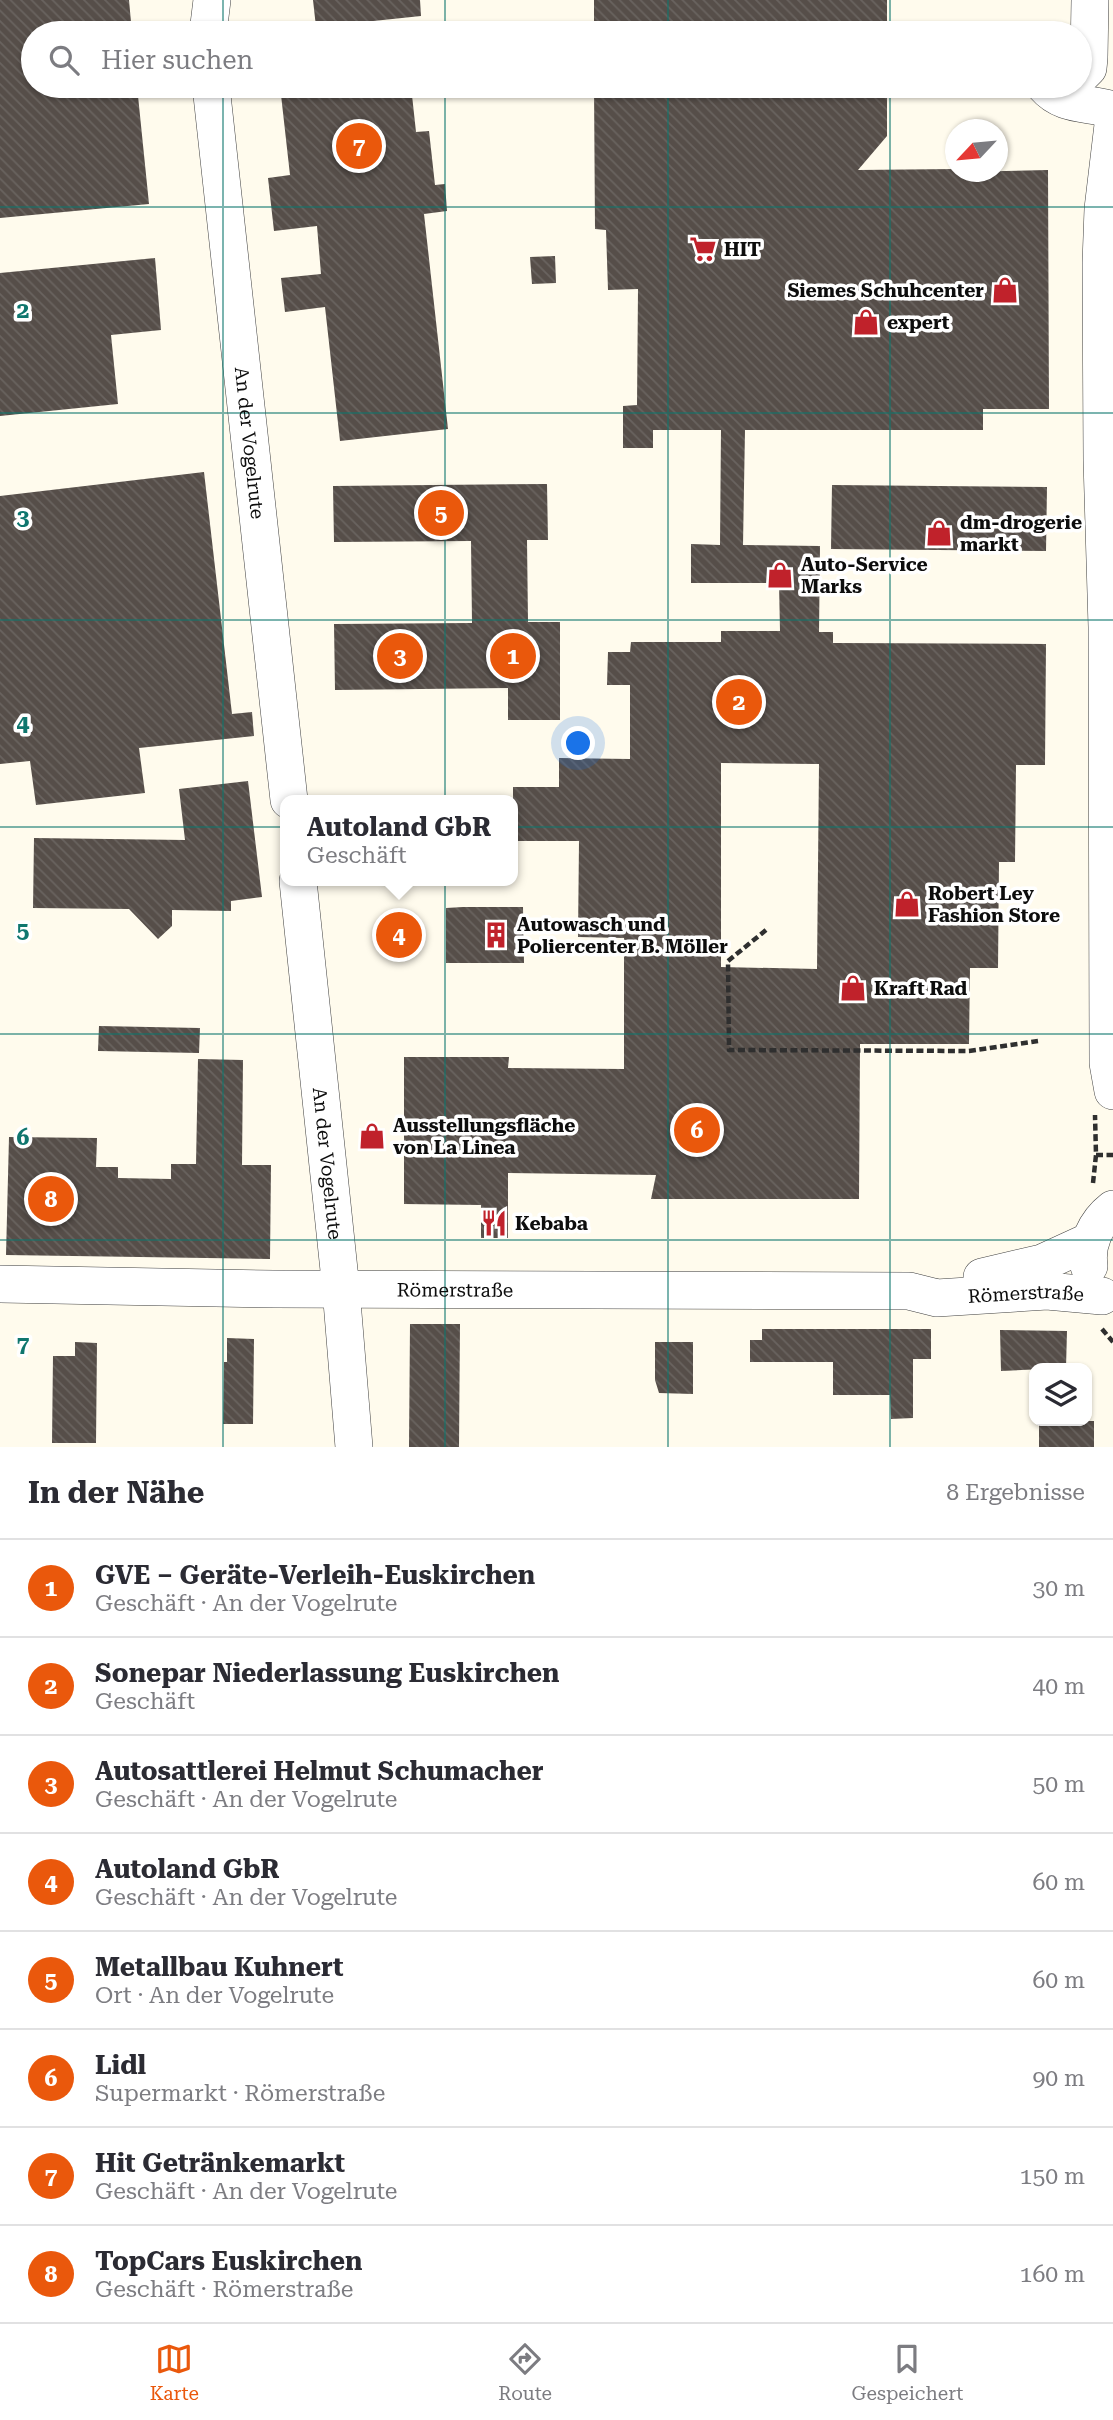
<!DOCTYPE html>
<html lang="de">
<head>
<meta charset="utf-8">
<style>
	body { margin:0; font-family:"Roboto Serif",serif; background:#f7f7f7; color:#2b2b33 }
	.controls { position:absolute; right:21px; bottom:21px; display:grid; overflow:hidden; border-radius:14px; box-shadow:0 2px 5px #0004 }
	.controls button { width:63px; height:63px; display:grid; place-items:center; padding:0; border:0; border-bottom:2px solid #e1e1e2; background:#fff; color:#2b2b33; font:35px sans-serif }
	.compass { position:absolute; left:945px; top:119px; width:63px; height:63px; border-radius:50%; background:#fff; box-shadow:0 2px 5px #0004; rotate:244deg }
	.you { position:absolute; left:579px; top:744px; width:24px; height:24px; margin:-18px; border:5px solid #fff; border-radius:50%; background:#1a73e8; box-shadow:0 0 0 10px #1a73e833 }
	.badge { display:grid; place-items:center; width:46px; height:46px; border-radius:50%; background:#ea580c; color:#fff; font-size:23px; font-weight:700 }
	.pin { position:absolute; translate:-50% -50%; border:4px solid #fff; box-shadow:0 2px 7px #0006 }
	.popup { position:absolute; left:280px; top:795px; width:238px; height:91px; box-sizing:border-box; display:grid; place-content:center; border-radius:14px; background:#fff; filter:drop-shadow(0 2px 5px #0005); font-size:23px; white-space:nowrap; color:#7c7c81 }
	.popup b { font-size:26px; color:#2b2b33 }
	.popup::after { content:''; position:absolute; left:50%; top:100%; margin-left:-14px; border:14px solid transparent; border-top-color:#fff }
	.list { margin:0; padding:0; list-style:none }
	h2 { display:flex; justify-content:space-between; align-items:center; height:91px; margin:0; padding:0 28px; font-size:30px }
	h2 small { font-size:23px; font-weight:400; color:#7c7c81 }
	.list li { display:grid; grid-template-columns:46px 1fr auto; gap:21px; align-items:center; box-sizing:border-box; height:98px; padding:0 28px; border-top:2px solid #e1e1e2 }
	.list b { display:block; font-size:26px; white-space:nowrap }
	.list p { margin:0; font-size:23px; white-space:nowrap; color:#7c7c81 }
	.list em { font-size:23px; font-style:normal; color:#7c7c81 }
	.icon { flex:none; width:38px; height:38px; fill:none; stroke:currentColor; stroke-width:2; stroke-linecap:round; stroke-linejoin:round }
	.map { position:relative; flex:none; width:1113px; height:1447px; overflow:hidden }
	.search { position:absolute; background:#fff; box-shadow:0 2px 5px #0004; left:21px; right:21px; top:21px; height:77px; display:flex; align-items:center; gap:18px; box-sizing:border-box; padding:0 24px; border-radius:38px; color:#7c7c81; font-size:26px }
	.sheet { height:875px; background:#fff }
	nav { display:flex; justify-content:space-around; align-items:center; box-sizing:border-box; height:98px; border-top:2px solid #e1e1e2; background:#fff; font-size:19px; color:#7c7c81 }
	nav a { display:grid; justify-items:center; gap:4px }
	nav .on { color:#ea580c }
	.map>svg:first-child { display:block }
</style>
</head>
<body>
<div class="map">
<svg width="1113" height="1447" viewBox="0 0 1113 1447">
	<defs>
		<pattern id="building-back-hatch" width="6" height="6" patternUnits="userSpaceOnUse" patternTransform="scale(1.75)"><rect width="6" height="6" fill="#564e49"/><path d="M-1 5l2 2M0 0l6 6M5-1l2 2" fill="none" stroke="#69635f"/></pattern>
	</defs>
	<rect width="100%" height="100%" fill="#fffbed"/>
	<path fill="url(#building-back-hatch)" fill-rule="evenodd" d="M0,0H129L132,33H33V86H137L149,204L0,218Z
		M313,0H420L421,16L316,27Z
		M594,0H887V33H594Z
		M280,86H411L416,132L429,131L435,185L445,184L447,211L424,214L448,429L340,441L325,307L285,312L281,278L321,274L317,226L274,231L268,178L290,175Z
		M594,86H887V136L858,170L956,169V172L1048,170L1049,409H983V430H745L743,545L820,546L819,632H833V643L1046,644L1045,765H1016L1015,862H999L998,968H970L969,1044H860L859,1199H651L656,1175L508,1173V1238H481V1205L404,1204V1057H509L508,1068L624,1069V938L578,937L579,841H513V787H559V758L630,759V685H607L608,652H630L631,642H721V631H780L779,583H691V544L720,545L721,430H653V448H623V406L637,405L638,289L608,290L606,230L595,229ZM721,763L819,764L817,969L721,967Z
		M555,256L556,283L532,284L530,257Z
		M155,258L161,330L111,335L118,404L0,416V273Z
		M204,472L232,714L252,712L254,736L139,748L145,793L36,805L30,761L0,764V496Z
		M547,484L548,540H527L528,622H560V720H508V688L335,690L334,624L472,623L471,541L334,542L333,486Z
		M832,485L1047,487L1046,551L831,549Z
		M248,781L262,897L231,901V911L172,910V926L158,939L129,909L33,908L34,838L185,840L179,789Z
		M463,907H523L524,963H446V908Z
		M99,1026L200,1028L199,1053L98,1051Z
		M198,1059L243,1060L242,1165H271L270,1259L6,1255L9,1137L97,1138L96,1167H118V1178L171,1179V1164H196Z
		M410,1324H460L459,1447H409Z
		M762,1329H931V1359H913V1418L891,1419L890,1395H833V1362H750V1340H762Z
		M1000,1330L1067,1331L1066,1368L1001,1371Z
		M227,1338L254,1339L253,1424H223L224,1362H227Z
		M75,1342L97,1343L96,1443H52L53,1356H75Z
		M655,1342H693V1394L659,1393L655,1380Z
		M1039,1421H1094V1447H1039Z"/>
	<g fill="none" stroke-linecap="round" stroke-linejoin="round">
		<g stroke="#404040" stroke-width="38">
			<g id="minor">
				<path d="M208,33L212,0"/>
				<path d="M1080,76L1088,68L1089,58L1090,0"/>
				<path id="s1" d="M211,86L289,800"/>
				<path d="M1045,86C1063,107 1089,102 1113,110"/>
				<path d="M1113,125L1103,209L1101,263L1102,460L1107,627L1108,1063L1113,1091"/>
				<path id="s2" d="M298,881L341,1289L354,1447"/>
				<path d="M1089,1266C1086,1244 1095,1223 1113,1209"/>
				<path d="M982,1277L1042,1263L1090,1241"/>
				<path id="s3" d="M0,1284L274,1289L909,1291L937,1298L1047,1291L1102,1296"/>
			</g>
		</g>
		<path stroke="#2f2f2f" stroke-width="4.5" stroke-dasharray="7 3.5" stroke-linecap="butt" d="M766,930L728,961L729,1050L969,1051L1038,1041
			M1096,1155H1113
			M1093,1183L1096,1155L1095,1115
			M1102,1329L1113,1342"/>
		<use href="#minor" stroke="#fff" stroke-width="37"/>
	</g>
	<path fill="none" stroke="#0f766e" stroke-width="2" stroke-opacity="0.55" d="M223,0V33M445,0V33M668,0V33M890,0V33M223,86V1447M445,86V1447M668,86V1447M890,86V1447M0,207H1113M0,413H1113M0,620H1113M0,827H1113M0,1034H1113M0,1240H1113"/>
	<defs>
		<g id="supermarket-bare" transform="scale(2.1)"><path d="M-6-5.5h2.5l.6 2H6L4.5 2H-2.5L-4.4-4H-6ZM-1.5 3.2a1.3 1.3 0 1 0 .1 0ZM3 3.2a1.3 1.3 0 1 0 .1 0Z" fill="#c0222b" stroke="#fff" stroke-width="2.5" paint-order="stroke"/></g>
		<g id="shop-bare" transform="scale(2.1)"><path d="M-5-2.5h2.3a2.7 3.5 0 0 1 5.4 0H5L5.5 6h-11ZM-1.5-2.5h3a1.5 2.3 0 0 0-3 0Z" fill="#c0222b" stroke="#fff" stroke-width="2.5" paint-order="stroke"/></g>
		<g id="building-bare" transform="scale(2.1)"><path d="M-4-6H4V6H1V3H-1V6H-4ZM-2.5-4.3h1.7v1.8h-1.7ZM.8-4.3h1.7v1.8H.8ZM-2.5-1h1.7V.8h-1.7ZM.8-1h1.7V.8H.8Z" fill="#c0222b" stroke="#fff" stroke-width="2.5" paint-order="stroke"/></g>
		<g id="restaurant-bare" transform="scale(2.1)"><path d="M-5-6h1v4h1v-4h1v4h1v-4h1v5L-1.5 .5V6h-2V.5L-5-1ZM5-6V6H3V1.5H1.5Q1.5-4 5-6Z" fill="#c0222b" stroke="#fff" stroke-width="2.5" paint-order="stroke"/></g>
	</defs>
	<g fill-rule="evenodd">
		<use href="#supermarket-bare" x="703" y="249"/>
		<use href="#shop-bare" x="1005" y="290"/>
		<use href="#shop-bare" x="866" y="322"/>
		<use href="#shop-bare" x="939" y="533"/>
		<use href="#shop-bare" x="780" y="575"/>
		<use href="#shop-bare" x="907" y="904"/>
		<use href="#building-bare" x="496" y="935"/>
		<use href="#shop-bare" x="853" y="988"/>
		<use href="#shop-bare" x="372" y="1136"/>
		<use href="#restaurant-bare" x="494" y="1223"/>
	</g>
	<g text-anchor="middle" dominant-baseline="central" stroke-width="7" stroke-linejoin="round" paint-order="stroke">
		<g font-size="19" font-weight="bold" fill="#0d0d0d" stroke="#fff" text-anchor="start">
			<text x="724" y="249">HIT</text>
			<text x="984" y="290" text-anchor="end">Siemes Schuhcenter</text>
			<text x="887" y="322">expert</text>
			<text x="960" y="522">dm-drogerie<tspan x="960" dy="22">markt</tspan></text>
			<text x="801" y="564">Auto-Service<tspan x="801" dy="22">Marks</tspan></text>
			<text x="928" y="893">Robert Ley<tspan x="928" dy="22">Fashion Store</tspan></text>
			<text x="517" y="924">Autowasch und<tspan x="517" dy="22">Poliercenter B. Möller</tspan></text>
			<text x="874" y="988">Kraft Rad</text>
			<text x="393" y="1125">Ausstellungsfläche<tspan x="393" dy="22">von La Linea</tspan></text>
			<text x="515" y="1223">Kebaba</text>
		</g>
		<g font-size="19" fill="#0d0d0d" stroke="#fff">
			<text stroke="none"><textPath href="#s1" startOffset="359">An der Vogelrute</textPath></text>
			<text stroke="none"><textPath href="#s2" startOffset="284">An der Vogelrute</textPath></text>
			<text stroke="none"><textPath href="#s3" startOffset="455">Römerstraße</textPath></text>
			<text stroke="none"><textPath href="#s3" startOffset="1027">Römerstraße</textPath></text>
		</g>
	</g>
	<g font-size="23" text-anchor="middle" font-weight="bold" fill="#0f766e" stroke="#fff" stroke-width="7" stroke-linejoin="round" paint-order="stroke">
		<text x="23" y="318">2</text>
		<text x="23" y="525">3</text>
		<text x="23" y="731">4</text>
		<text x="23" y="938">5</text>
		<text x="23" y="1145">6</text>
		<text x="23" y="1352">7</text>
	</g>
</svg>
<div class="controls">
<button><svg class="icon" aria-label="layers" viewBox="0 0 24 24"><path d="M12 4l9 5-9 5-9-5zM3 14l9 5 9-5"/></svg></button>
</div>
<svg class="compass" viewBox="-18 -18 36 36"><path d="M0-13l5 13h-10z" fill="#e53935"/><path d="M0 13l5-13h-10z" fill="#7c7c81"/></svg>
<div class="you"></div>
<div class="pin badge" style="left:513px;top:656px">1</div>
<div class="pin badge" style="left:739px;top:702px">2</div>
<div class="pin badge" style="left:400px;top:656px">3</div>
<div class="pin badge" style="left:399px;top:935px">4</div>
<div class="popup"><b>Autoland GbR</b>Geschäft</div>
<div class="pin badge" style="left:441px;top:513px">5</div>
<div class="pin badge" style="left:697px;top:1130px">6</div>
<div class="pin badge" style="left:359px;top:146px">7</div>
<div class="pin badge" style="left:51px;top:1199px">8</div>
<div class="search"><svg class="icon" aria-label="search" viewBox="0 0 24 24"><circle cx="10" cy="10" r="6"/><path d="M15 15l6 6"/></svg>Hier suchen</div>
</div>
<section class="sheet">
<h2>In der Nähe<small>8 Ergebnisse</small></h2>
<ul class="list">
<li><span class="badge">1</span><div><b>GVE – Geräte-Verleih-Euskirchen</b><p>Geschäft · An der Vogelrute</p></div><em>30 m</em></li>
<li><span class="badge">2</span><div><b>Sonepar Niederlassung Euskirchen</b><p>Geschäft</p></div><em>40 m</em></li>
<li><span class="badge">3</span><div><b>Autosattlerei Helmut Schumacher</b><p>Geschäft · An der Vogelrute</p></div><em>50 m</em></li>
<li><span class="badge">4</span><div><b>Autoland GbR</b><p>Geschäft · An der Vogelrute</p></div><em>60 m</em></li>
<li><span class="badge">5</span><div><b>Metallbau Kuhnert</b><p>Ort · An der Vogelrute</p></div><em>60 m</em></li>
<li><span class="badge">6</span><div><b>Lidl</b><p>Supermarkt · Römerstraße</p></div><em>90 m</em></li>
<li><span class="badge">7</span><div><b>Hit Getränkemarkt</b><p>Geschäft · An der Vogelrute</p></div><em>150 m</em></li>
<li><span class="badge">8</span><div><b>TopCars Euskirchen</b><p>Geschäft · Römerstraße</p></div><em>160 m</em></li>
</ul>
</section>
<nav>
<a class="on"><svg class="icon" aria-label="map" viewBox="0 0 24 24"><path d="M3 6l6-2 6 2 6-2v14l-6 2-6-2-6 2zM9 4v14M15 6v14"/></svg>Karte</a>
<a><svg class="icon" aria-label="directions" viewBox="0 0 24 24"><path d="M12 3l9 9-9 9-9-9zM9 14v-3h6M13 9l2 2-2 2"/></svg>Route</a>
<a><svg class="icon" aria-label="saved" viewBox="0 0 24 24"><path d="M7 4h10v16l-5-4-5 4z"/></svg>Gespeichert</a>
</nav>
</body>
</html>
